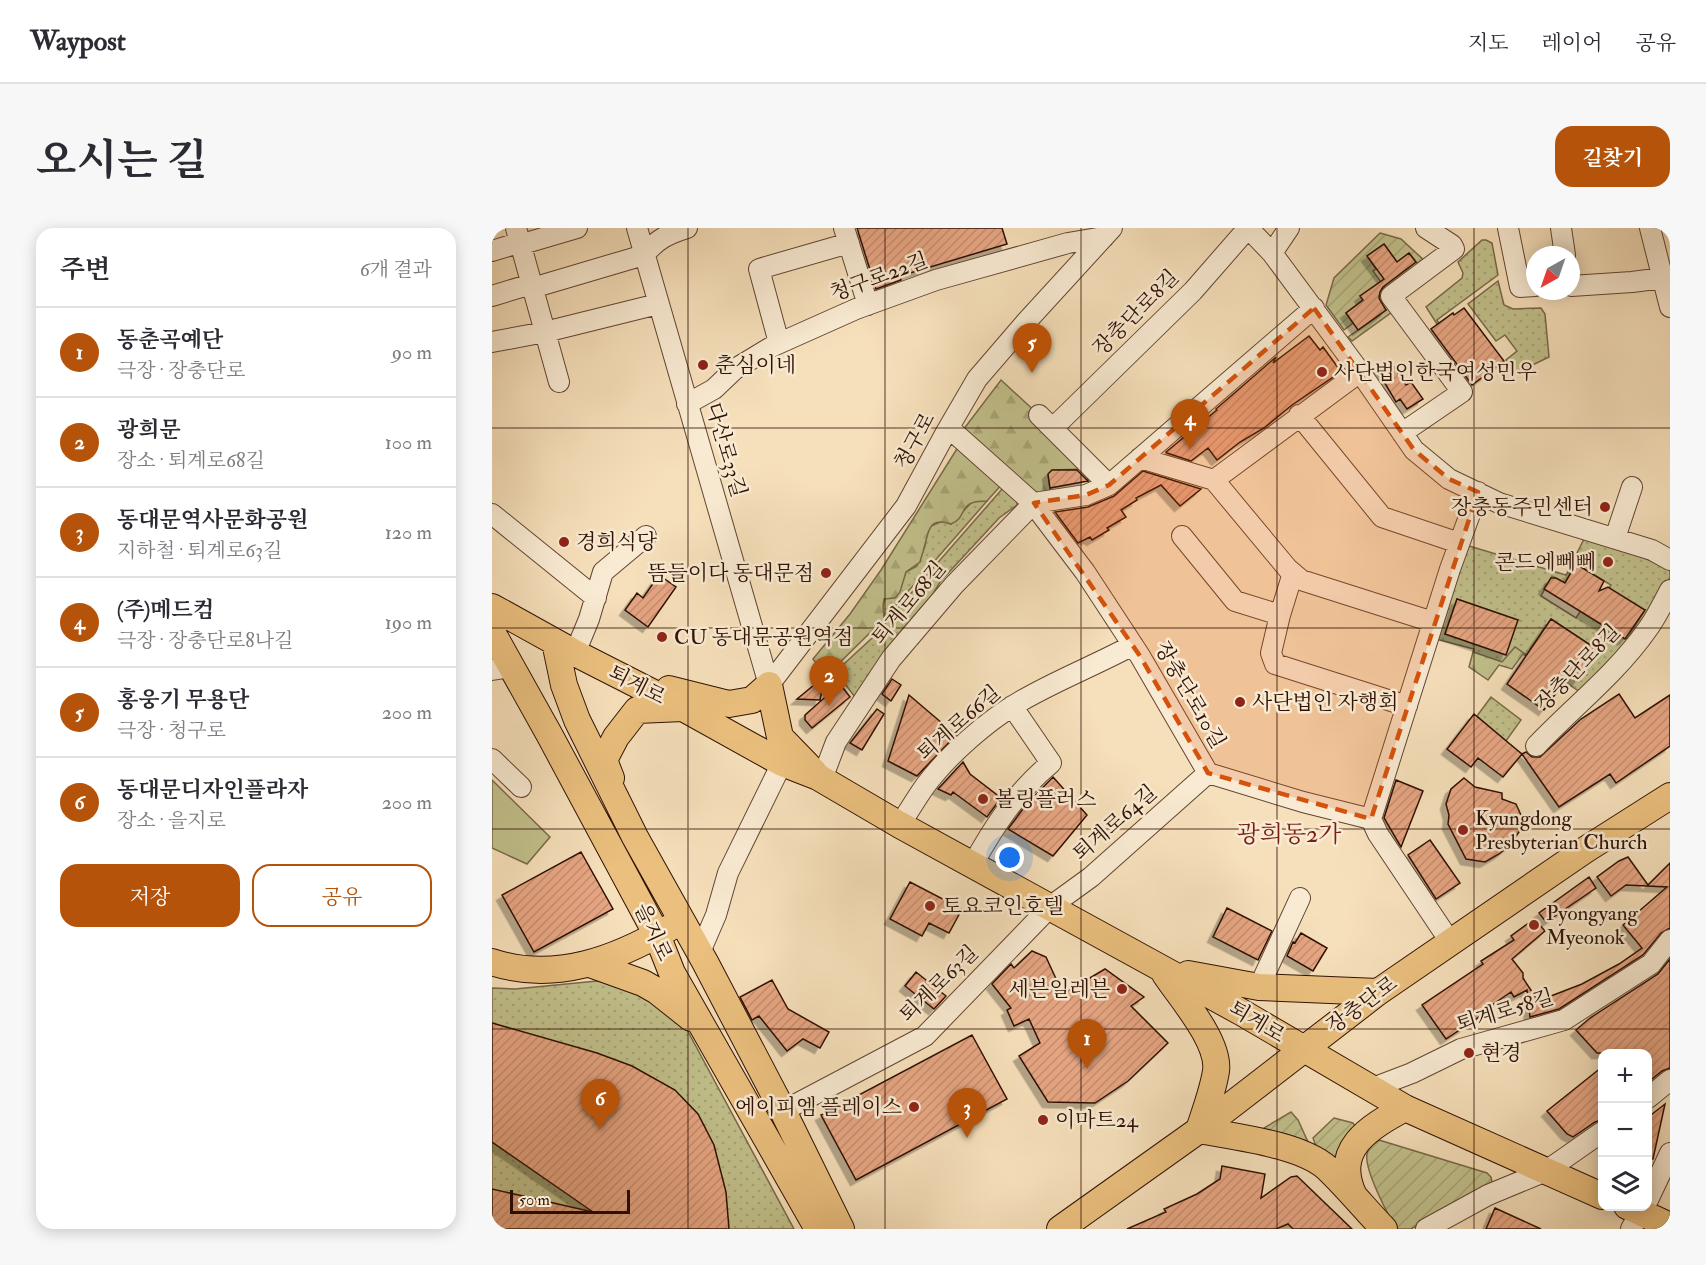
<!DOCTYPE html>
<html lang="ko">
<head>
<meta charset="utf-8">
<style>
	body { margin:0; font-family:"IM FELL Double Pica","Noto Serif KR",serif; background:#f7f7f7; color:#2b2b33 }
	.controls { position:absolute; right:18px; bottom:18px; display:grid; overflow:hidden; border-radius:12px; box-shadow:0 3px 15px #0003 }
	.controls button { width:54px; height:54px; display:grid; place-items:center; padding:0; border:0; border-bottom:2px solid #e1e1e2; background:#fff; color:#2b2b33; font:30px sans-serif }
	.compass { position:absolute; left:1034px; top:18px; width:54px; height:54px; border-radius:50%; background:#fff; box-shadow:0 3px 15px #0003; rotate:220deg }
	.scale { position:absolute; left:18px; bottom:15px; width:120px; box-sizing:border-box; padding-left:6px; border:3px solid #2f1104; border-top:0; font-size:16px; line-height:21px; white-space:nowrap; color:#2f1104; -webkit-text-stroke:4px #f9ebd3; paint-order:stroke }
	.you { position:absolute; left:518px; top:630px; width:21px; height:21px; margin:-15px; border:4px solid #fff; border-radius:50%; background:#1a73e8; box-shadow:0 0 0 9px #1a73e833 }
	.badge { display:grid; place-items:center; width:39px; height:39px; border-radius:50%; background:#b45309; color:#fff; font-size:20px; font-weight:700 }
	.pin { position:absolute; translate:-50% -50px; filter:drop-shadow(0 2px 3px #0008) }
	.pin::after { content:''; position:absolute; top:32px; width:21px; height:18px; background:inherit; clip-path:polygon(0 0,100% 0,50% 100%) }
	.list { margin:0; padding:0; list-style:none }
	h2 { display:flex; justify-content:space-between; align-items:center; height:78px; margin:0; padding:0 24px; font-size:26px }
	h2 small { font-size:20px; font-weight:400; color:#7c7c81 }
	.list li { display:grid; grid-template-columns:39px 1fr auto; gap:18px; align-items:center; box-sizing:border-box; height:90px; padding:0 24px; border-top:2px solid #e1e1e2 }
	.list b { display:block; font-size:22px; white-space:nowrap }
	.list p { margin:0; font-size:20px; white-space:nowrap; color:#7c7c81 }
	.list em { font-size:20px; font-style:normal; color:#7c7c81 }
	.actions { display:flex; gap:12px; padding:18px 24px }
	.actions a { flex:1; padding:14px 0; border:2px solid #b45309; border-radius:18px; text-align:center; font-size:21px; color:#b45309 }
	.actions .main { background:#b45309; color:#fff }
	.icon { flex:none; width:33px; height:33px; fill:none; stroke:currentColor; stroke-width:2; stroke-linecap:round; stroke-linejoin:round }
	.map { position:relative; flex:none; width:1178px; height:1001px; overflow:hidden; border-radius:18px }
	header { display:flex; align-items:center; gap:36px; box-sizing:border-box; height:84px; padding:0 30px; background:#fff; border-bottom:2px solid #e1e1e2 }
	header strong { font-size:28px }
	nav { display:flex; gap:33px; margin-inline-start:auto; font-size:21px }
	.intro { display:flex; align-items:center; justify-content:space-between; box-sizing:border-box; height:144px; padding:0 36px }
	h1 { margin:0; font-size:42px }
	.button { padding:15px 27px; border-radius:18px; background:#b45309; color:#fff; font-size:21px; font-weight:700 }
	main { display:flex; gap:36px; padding:0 36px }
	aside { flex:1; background:#fff; border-radius:18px; box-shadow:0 3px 15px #0003 }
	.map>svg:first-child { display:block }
</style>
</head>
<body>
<header>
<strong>Waypost</strong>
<nav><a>지도</a><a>레이어</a><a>공유</a></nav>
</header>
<div class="intro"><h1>오시는 길</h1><a class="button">길찾기</a></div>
<main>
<aside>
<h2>주변<small>6개 결과</small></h2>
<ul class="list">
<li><span class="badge">1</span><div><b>동춘곡예단</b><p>극장 · 장충단로</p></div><em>90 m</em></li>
<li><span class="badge">2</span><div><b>광희문</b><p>장소 · 퇴계로68길</p></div><em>100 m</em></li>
<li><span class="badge">3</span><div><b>동대문역사문화공원</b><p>지하철 · 퇴계로63길</p></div><em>120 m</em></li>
<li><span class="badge">4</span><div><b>(주)메드컴</b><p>극장 · 장충단로8나길</p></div><em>190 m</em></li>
<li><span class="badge">5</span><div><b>홍웅기 무용단</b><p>극장 · 청구로</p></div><em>200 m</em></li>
<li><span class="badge">6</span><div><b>동대문디자인플라자</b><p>장소 · 을지로</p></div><em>200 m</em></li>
</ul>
<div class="actions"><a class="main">저장</a><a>공유</a></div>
</aside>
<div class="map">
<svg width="1178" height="1001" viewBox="0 0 1178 1001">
	<defs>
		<pattern id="grass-dots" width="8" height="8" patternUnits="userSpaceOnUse" patternTransform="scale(1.5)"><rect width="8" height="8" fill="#c2c18c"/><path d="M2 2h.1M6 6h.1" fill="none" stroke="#a7a577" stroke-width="1.8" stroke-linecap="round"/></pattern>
		<pattern id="forest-firs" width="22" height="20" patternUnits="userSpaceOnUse" patternTransform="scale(1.5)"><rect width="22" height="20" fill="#c2c18c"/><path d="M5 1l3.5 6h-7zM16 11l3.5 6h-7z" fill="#a7a577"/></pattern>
		<pattern id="garden-furrows" width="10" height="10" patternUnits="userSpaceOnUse" patternTransform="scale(1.5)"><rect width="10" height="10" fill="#c2c18c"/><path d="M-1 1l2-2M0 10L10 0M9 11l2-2" fill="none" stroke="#a7a577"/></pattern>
		<pattern id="building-hatch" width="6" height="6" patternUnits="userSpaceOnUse" patternTransform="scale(1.5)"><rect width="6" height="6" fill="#e7a683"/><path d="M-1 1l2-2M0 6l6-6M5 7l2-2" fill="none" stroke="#c68e70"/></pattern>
		<filter id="shadow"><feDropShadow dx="-5.5" dy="5.5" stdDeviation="0" flood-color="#0004"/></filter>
	</defs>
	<rect width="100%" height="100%" fill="#f6e0bb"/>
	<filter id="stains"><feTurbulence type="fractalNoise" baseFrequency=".00333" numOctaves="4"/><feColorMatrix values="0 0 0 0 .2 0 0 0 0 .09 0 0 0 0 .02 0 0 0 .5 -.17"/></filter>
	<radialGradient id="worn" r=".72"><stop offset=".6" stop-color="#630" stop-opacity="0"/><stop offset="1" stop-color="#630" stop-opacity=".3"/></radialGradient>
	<path fill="url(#grass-dots)" stroke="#786948" stroke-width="1.5" fill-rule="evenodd" d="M990,12H994L1000,15L1006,47L945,92L947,95L945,96L934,79L970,50L971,45L966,34Z
		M1006,53L1012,77L1021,81L1049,80L1053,86L1057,129L1020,147L1013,136L1015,134L1014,132L1025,123L1013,107L1004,113L976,76Z
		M511,260L525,271V277L507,290L448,354L441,366L403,410L389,434L363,469L350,452L344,456L339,448L379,411Z
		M481,273H495L392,391L391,378L393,371L411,352L414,344L425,338L433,318L435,303L439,298L451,293L459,296Z
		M1093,309L1142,325L1178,342V349L1150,400L1088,464L1023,419L1010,435L981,424L982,421L936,409L967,315L1074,347ZM1084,336L1119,357L1101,388L1089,382L1084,390L1049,368L1060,348L1073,355ZM965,371L1026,392L953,406ZM1153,382L1135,411L1105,394ZM1059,391L1105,422L1085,452L1038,421Z
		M999,469L1029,492L1014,513L985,488Z
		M105,753L139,757L193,798L302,1001H0V760L23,761Z"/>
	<path fill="url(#forest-firs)" stroke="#786948" stroke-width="1.5" d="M509,152L547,187L613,255L598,260L593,241L560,242L556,247L559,268L542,272L468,206Z
		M468,216L511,255L495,273C463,273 478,288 459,296C435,288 437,305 432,320C431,325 429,329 428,334L414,344L408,364L403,370L392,371L391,378L392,391L334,448L321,431L358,386L389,342Z
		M1023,419L1072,453L1031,426L1020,441L1007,437L996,452L977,439L981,424L1010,434Z"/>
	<path fill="url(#garden-furrows)" stroke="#786948" stroke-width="1.5" d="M888,5L909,11L935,35L929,40L917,25L905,34L892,16L875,28L884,41L881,43L907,79L860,113L856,109L900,78L889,62L868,68L871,72L854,85L861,95L852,102L834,77L842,50Z
		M799,884L806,892L816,914L794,906L770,905L772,900Z
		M842,890L861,895L863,898C850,915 844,920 847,942L826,924L821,910Z
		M887,912L995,945L999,949L1000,954L919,1001H905C896,988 872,941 875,926C876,919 882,915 887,912Z"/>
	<path fill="#c2c18c" stroke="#786948" stroke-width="1.5" d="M0,552L58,609L35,636L0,620Z"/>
	<path fill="url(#building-hatch)" stroke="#2f1104" stroke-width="1.5" filter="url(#shadow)" d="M365,0H510L515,16L408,48L409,52L384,61Z
		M892,16L905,34L917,25L924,34L891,59L888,64L887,70L894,82L866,102L854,85L871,72L868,68L892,51L875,28Z
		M972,80L1012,133L980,157L939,101L961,85L962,87Z
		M817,108L828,122L831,119L847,141L845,142L847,145L800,177L772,200L748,214L725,232L716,220L699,233L675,225L674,224L725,182L724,181L784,129L781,135Z
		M898,133L914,157L919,154L931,171L915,181L908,171L904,174L885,142Z
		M560,242H585L596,253L558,260L556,246Z
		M651,243L709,261L688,278L669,257L644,270L645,272L629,282L634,289L615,300L617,302L600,312L598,309L586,315L563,284L596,279L622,268Z
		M1084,336L1112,353L1107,363L1116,359L1153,382L1133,411L1052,361L1059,350H1064L1073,355Z
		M167,347L184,359L156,399L133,382L145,365L151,370Z
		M965,371L1026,392L1014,427L953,406Z
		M1059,391L1106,422L1085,453L1077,447L1052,482L1015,456Z
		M333,448L328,472L305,471Z
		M400,451L409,457L399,473L390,466Z
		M348,456L358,469L320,500L313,492V487Z
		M1127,466L1143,490L1178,467V518L1124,555L1118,546L1067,579L1030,526L1011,549L986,530L979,539L955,521L982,486L1030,526L1034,524L1040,529H1048L1089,491Z
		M417,467L464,507L425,548L396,533Z
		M385,481L392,486L370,522L358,515Z
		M471,534L478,546L509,570L495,589L461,564L459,567L446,561Z
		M561,549L595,587L561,628L516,601L534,577Z
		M972,550L983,559L1010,565V571L1024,576L1029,587L1027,604L1018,617L1007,626L993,634L974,631L956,596L957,587L954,576L959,561Z
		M904,552L931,563L909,619L892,590Z
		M938,612L968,655L944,671L916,627Z
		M89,624L121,681L42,724L10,667Z
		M1136,629L1156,657L1178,635V700L1169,705L1151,727L1067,781L1038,789L1035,762L1022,769L1019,764L997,779L999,781L954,811L930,777L991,736L989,733L1022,712L1019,708L1042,691L1053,703L1020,731L1031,745V750L1046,773L1090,756L1127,736L1150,720L1131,697L1175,659L1134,657L1119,668L1105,649L1127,633Z
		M1097,649L1104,660L1054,694L1047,685Z
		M418,654L470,681L457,705L437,695L430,708L398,691Z
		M735,680L780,703L766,732L721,709Z
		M809,705L835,720L821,743L795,728L801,714L803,715Z
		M540,723L554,729L571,766L613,741L652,769L639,778L676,815L636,853L603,875L556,874L527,828L548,815L537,791L522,798L515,782L519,780L500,756L519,736L522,740Z
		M1178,731V840L1170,843L1155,855V825H1105L1084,802L1098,790L1166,746Z
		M424,744L454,768L442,781L413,758Z
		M280,752L296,781L337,804L328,820L311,811L295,823L267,788L260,792L248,769Z
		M0,795L105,825L140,838L183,862L206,886L222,917L234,964L237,1001H0V961L101,984L0,914Z
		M480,807L515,871L364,952L329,887Z
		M1110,839V892L1103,894L1081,909L1075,906L1055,883Z
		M1173,876L1161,931L1155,930V890Z
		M730,938L773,946L769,970L799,949L805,948L860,1001H801L796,996L784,1001H635L674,984L672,981L705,966L728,951Z
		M1003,980L1049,1001H994Z"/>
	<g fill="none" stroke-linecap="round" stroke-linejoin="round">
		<g stroke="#614532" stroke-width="22">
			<path id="minor" d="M24,0L67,154
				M145,0L277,457
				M352,0L376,77
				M756,0L780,25L868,144L922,222L957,251L1007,275L1160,322L1178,332
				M1016,0L1028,59L1043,58
				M1069,0L1073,27
				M1158,0L1178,79
				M0,23L23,16L34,15L85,0
				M780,25L797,0
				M1079,58L1140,54L1171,50
				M0,68L36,57L47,58L152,27C165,11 176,6 195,0
				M0,114L53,104L166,76
				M287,115L267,41L357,15
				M195,176L222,161L243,141L281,118L364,81L444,52L576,15L612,9
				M547,187L617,257L822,80
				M807,187L890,289L967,315
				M457,200L540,274L593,344L648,428L716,545L811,574L879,591
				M561,200L701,63L756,0
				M910,205L970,164L899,68L962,21L960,17L934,0
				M648,230L722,252L796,341L809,352L941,394
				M722,252L868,144
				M0,286L104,370
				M690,308L743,373L788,387
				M1123,310L1140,259
				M801,345L788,387L779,425L783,436L915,478
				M83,425L97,391L111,344L154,308
				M0,442L18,439
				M277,457L414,278L453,206L485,151L534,94L620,0
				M1044,518C1081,479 1124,446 1155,402C1164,390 1171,375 1178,362
				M0,531L29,559
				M330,551L344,514L399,431L462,357L537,280L542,275L594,267L617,257
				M879,591L958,341L986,264
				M879,591L886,606L959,715
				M408,597C416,584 424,571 433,558C456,527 496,492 529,473C565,452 604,437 641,417
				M481,636C503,597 524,564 559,535L520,478
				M208,724L224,687L236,645L290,535
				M767,759L808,670
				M878,861L920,845L969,821L1072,792L1159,736L1178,712
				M1156,870L1178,852
				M291,883L433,808L559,678L599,649L716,545
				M1156,972L1178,925
				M934,1001L996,967L1054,943L1110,904
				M1139,1001L1152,978"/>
		</g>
		<g stroke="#2f1104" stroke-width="28">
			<path id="major" d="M0,379L83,425L191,480L290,535L326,549L408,597L749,784L913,880L1110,968
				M0,404L57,506L165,707L180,745L326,1001
				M63,414L72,457L85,492L143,609L213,734L291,883L349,1001
				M177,461L237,476L260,472L277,457L288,509L322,544
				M119,550L112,532L124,509L145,482L191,480
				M0,734C63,755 124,731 179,699
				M98,736L151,755L165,763L199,790
				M673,746C689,770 728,814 724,843C721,863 713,883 707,902C743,909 808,916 835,940C855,959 873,981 892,1001
				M696,746L767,759L886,764
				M862,968C840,921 876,900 913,880
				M1135,978L1178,998
				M568,1001L707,902L886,764L1093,622L1178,568"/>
		</g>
		<use href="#minor" stroke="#f9ebd3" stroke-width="20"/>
		<use href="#major" stroke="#ebc07e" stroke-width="26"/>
	</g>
	<path fill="#d6520b" fill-opacity="0.2" stroke="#d6520b" stroke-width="4.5" stroke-dasharray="12 8" stroke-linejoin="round" d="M822,80L922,222L957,251L986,264L879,591L716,545L648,428L542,275L594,267L617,257Z"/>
	<path fill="none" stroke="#2f1104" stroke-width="1.5" stroke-opacity="0.55" d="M196,0V1001M393,0V1001M589,0V1001M785,0V1001M982,0V1001M0,200H1178M0,400H1178M0,601H1178M0,801H1178"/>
	<g fill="#8f2418" stroke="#f9ebd3" stroke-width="2">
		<circle cx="211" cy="137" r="6"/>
		<circle cx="830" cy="144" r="6"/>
		<circle cx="1113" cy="279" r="6"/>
		<circle cx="72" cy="314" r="6"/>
		<circle cx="1116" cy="334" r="6"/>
		<circle cx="334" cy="345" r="6"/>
		<circle cx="170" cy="409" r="6"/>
		<circle cx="748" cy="474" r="6"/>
		<circle cx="491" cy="571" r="6"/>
		<circle cx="971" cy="602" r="6"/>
		<circle cx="438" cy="678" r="6"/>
		<circle cx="1042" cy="697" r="6"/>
		<circle cx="630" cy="761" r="6"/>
		<circle cx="977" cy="825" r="6"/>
		<circle cx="422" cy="879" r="6"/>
		<circle cx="551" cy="892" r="6"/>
	</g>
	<g text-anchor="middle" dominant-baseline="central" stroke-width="5" stroke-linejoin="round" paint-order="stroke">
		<g font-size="21" fill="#2f1104" stroke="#f9ebd3">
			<text transform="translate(387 49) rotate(-20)">청구로22길</text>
			<text transform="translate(644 85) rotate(-45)">장충단로8길</text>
			<text transform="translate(423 213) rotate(-61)">청구로</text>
			<text transform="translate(234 222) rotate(74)">다산로33길</text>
			<text transform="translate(417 375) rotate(-50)">퇴계로68길</text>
			<text transform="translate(1086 440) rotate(-46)">장충단로8길</text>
			<text transform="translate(145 457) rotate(27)">퇴계로</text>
			<text transform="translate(698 467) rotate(60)">장충단로10길</text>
			<text transform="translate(467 495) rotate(-41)">퇴계로66길</text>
			<text transform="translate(623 595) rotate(-41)">퇴계로64길</text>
			<text transform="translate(161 704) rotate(65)">을지로</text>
			<text transform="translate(447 756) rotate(-44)">퇴계로63길</text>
			<text transform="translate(870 777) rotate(-36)">장충단로</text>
			<text transform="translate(1013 783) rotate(-17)">퇴계로58길</text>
			<text transform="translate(765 794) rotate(31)">퇴계로</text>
		</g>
		<g font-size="21" fill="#2f1104" stroke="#f9ebd3" text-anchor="start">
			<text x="223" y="137">춘심이네</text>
			<text x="842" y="144">사단법인한국여성민우</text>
			<text x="1101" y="279" text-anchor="end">장충동주민센터</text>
			<text x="84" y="314">경희식당</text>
			<text x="1104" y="334" text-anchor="end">콘드에뻬뻬</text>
			<text x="322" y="345" text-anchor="end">뜸들이다 동대문점</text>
			<text x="182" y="409">CU 동대문공원역점</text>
			<text x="760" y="474">사단법인 자행회</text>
			<text x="503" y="571">볼링플러스</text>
			<text x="983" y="590">Kyungdong<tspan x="983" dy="24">Presbyterian Church</tspan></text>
			<text x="450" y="678">토요코인호텔</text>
			<text x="1054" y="685">Pyongyang<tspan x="1054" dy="24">Myeonok</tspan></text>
			<text x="618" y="761" text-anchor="end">세븐일레븐</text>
			<text x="989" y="825">현경</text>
			<text x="410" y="879" text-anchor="end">에이피엠 플레이스</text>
			<text x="563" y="892">이마트24</text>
		</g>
		<g font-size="24" fill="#7a1f14" stroke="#f9ebd3">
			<text x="797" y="606">광희동2가</text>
		</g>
	</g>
	<rect width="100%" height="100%" filter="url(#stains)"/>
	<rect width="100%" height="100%" fill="url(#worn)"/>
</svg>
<div class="controls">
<button>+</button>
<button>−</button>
<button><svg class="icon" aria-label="layers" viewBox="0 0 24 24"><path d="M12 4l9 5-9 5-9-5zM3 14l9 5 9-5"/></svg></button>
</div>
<svg class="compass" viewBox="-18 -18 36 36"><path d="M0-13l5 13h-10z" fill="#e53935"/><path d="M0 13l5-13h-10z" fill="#7c7c81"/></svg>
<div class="scale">50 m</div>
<div class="you"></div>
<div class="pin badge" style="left:595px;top:841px">1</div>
<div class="pin badge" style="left:337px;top:478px">2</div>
<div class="pin badge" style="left:475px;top:910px">3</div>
<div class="pin badge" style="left:698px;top:221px">4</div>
<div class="pin badge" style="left:540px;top:145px">5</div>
<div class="pin badge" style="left:108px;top:901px">6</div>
</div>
</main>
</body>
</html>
